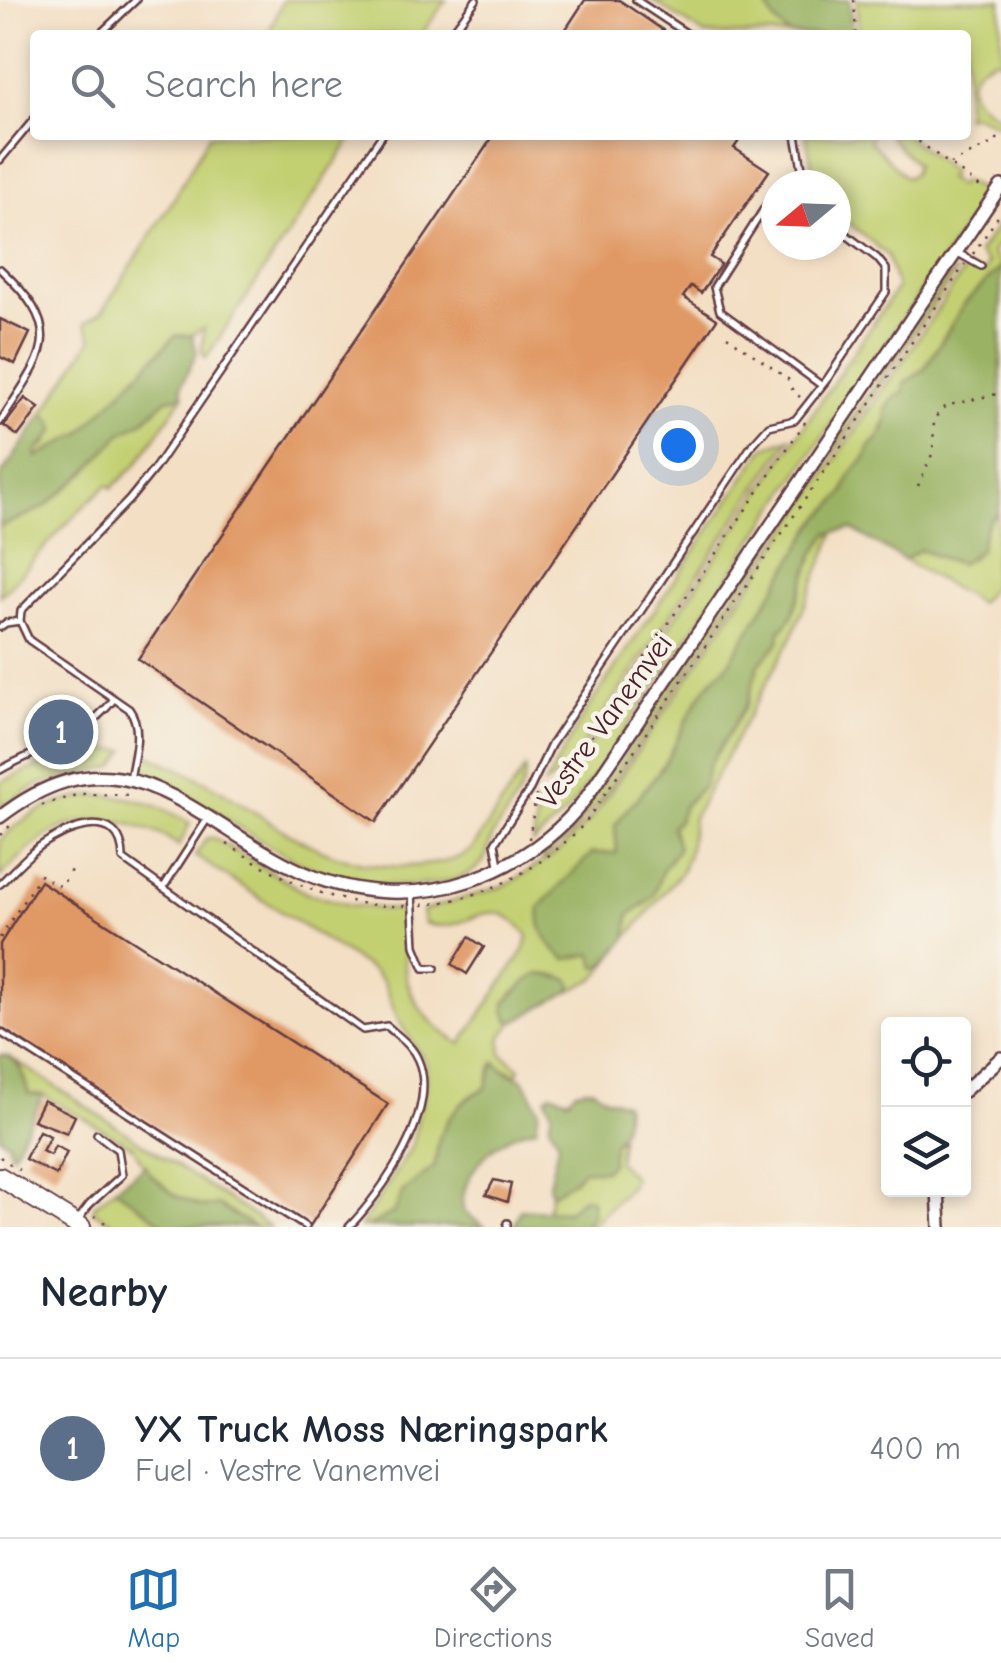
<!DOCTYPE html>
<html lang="en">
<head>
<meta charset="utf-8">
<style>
	body { margin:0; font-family:"Comic Neue",sans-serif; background:#f6f6f7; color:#1f2937 }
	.controls { position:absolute; right:30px; bottom:30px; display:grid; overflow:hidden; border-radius:10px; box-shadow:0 5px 15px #0003 }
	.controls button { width:90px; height:90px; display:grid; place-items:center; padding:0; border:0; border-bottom:2px solid #e0e1e3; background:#fff; color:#1f2937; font:50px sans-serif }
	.compass { position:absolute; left:761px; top:170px; width:90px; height:90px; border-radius:50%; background:#fff; box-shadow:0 5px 15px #0003; rotate:251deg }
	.you { position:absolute; left:678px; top:445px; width:35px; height:35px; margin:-25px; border:8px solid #fff; border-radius:50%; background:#1a73e8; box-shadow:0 0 0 15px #1a73e833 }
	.badge { display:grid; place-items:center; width:65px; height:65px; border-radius:50%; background:#1f6fb2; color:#fff; font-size:32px; font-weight:700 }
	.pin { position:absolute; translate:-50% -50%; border:5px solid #fff; box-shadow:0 2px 10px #0006 }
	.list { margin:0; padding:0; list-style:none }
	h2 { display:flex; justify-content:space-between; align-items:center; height:130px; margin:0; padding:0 40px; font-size:42px }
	h2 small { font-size:32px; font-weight:400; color:#747a83 }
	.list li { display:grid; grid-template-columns:65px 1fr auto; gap:30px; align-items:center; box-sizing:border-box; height:180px; padding:0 40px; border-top:2px solid #e0e1e3 }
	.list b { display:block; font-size:38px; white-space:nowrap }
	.list p { margin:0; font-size:32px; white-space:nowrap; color:#747a83 }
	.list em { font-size:32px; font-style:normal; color:#747a83 }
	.icon { flex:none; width:55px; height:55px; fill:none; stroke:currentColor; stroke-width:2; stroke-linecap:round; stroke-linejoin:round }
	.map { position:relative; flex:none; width:1001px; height:1227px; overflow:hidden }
	.search { position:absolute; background:#fff; box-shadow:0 5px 15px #0003; left:30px; right:30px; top:30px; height:110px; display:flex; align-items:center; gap:25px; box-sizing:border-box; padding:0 35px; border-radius:10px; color:#747a83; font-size:38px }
	.sheet { height:310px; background:#fff }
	nav { display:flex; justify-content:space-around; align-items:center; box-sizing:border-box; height:140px; border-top:2px solid #e0e1e3; background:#fff; font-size:28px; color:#747a83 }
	nav a { display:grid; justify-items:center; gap:5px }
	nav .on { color:#1f6fb2 }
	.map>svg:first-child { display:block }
</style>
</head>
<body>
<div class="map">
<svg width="1001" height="1227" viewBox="0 0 1001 1227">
	<rect width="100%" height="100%" fill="#f7f3e8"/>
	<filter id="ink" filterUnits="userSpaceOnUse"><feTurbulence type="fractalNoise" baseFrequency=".01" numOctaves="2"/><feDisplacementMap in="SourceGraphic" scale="20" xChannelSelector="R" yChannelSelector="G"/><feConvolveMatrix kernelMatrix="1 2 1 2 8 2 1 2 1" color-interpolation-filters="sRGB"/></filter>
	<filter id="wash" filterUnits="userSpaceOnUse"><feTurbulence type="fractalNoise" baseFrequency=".0048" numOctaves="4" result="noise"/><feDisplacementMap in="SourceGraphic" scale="40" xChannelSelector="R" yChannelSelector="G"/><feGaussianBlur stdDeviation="2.25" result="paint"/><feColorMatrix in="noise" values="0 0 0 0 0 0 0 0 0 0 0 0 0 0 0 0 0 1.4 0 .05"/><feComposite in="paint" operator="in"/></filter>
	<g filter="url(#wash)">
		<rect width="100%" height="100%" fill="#f3dfc4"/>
		<path fill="#c3d072" stroke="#86784e" stroke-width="2.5" d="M283,0H446L421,35H268Z
			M652,0H764L774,20L789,35H705Z
			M857,0H1001V62L996,58C992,61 986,62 982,65C955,86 980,109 1001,116V126L972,114L966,117V35H858Z
			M209,135H354L206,358L202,352L204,328L192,335L175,336L81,433L36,457L35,452L48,442L47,415L43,414L92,339L85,323L102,312L175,197Z
			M806,135H873L869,140L906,178L913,174L916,165L888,135H906L952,172L947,178L958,186L963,181C972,185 982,189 984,198L597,772L566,813L533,843L539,795L544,798L559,790L566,780L897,288L887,255L836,212V185H816Z
			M1001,221V241L992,252L1001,267L964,304L925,368L904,384V392L894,398L881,435L869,448L866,458L852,472L843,494L814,525L727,667C694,692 685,730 664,764C650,786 631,804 615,825L617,853H592L540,907L566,959L592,954L596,966H602L620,947L596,978L570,991L572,985L560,976L540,974L512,994L507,1019L512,1023L501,1038L502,1054L520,1068L518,1074L492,1065L486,1088C463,1098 442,1120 437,1146C435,1155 439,1160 433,1168C420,1187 402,1180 399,1208C390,1217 372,1227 360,1227L411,1148L426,1084V1063L398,1020L383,982L373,971L195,856L207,838H214L306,893L350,905L402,911C406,930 403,949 405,968C408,1002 433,1028 461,1044L525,949L528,936C489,883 468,939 424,923L422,911L507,885L559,851L593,817L965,269L983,273L988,264L978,253Z
			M957,270L600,801L570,835L543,858L540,853L579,818L619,763L947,277Z
			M183,396L137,464L112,488L108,485C68,517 37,559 0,596V527L43,508L86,472L122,433L143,421L167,399Z
			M790,438L565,772L545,784L586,711L765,447Z
			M998,514L992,588L979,603L904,560L919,550L959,564C994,550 974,529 998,514Z
			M829,532L834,534L792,636L693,818L689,851L682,871L627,938L629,915L646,904L663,869L672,858L676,840L672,826L679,819L684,806L703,786L709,765L747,704L758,664L779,642L780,632L791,618L814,554Z
			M87,750H126L114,767L40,784L0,807V783L5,780L62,756Z
			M144,753C169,765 196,775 220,790C288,832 337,875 422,865C441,863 457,861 472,849L525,769C527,791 507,812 496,830C488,841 490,854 481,864C466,881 439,884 417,885C332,889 281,855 212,810C192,797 153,785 143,764Z
			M94,795C130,795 159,804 190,823L179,846C164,834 147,829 129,824C68,810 40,837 0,877V840C27,813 56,800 94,795Z
			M18,1062L270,1227H255L218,1205L202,1207L176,1196L146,1170L133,1147L43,1095L29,1094Z
			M621,1138L618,1161L633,1177L631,1185L590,1227H581L591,1218L593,1211L547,1210L551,1194L571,1182L583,1170H604L611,1164L613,1143Z
			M115,1188L167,1227H118L93,1211L95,1205Z"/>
		<path fill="#9ab264" stroke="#726848" stroke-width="2.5" d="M764,0H850L852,35H789L774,20Z
			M1001,267V499L998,514C984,520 983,537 980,550L960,564L920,550L904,560L852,529L829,533L814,554L791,618L780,631L779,642L759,664L747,704L709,765L703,786L684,805L679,819L672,826L678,849L663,869L653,897L629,915L627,938L602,966L596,967L592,954L566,959C548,947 537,929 540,907L592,853H617L615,825C630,805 650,786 664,764C685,730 694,692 727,666L814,525L843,494L852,472L866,458L869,448L881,435L887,420L886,409L894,398L904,392V384L925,369L964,304Z
			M192,335L197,353L181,386L183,396L167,399L143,421L122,433L86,472L43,508L0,527V477L43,414L53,422L55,431L36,452L37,457L81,433L175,336Z
			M540,974L569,979L572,985L570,991L512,1023L505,1012V1003L528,980Z
			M0,1055C21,1056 23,1077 29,1094L43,1095L13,1154L9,1150V1143L0,1137Z
			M495,1062L506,1072L523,1079L539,1109L536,1128C500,1133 456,1174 464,1212L485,1227H369C391,1210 394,1221 402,1192L434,1167C437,1159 436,1151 438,1143C445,1117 463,1099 486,1088Z
			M592,1088L606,1098L625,1103C626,1120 624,1133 613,1143L611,1164L604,1170H583L571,1182L551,1194L549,1184L559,1141C553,1130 546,1126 552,1113L546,1098L551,1093L568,1099L575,1091Z
			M146,1165L151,1175L176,1196L202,1207L217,1205L254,1227H167L115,1188Z
			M583,1197L591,1199C593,1212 593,1218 581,1227H514L520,1209L566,1212Z"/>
		<g id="blocks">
			<path fill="#e09965" d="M585,0H619L670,35H562Z
				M494,135H743L734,148L769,171L710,257L721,264L701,293L691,286L683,297L717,319L376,822L138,659Z
				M0,319L30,333L15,364L0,357Z
				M25,398L39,408L18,436L4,426Z
				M40,881L388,1104L310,1226L0,1027V944Z
				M469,937L484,947L467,974L452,964Z
				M43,1100L75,1116L67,1133L33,1120Z
				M39,1131L50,1136L42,1151L50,1155L55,1146L67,1152L56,1175L25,1159Z
				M494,1180L511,1184L507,1202L486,1195Z"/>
		</g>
	</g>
	<g filter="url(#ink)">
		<use href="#blocks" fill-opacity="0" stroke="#633c42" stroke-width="2.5"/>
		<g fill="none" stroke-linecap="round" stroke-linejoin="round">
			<g stroke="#633c42" stroke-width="10">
				<path id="service" d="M636,0L689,35
					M99,35L136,0
					M450,35L476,0
					M796,135L805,185
					M0,160L35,118
					M776,190L714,287L720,311L821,385
					M958,253L981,266
					M0,269C69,333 43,354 0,422
					M0,627L6,623L20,621
					M0,770C38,749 86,736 114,699
					M130,780C133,758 144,729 129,709L29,640L20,621L21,611L129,500L155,468L382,135
					M499,865L495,843L530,789L551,745L752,445L769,426L795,420L828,378L886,292V269L877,258L836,227
					M0,884C11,873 22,861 34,851C60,829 123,803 123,859L363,1030L387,1026C399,1037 412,1045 418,1060C440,1110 382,1193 349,1227
					M163,888L208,818
					M412,893L415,946L424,968H435
					M0,1032L306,1227
					M77,1221L90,1204L122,1175L118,1150L97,1134
					M507,1223V1227"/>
			</g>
			<g stroke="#633c42" stroke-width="16">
				<path id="minor" d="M0,817C123,722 189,817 294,868C348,895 413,900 471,880C518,863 556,838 586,798L1001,186
					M964,1091L1001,1058
					M938,1190L940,1227"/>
			</g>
			<g stroke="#633c42" stroke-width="22">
				<path id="primary" d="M0,1177L81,1227"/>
			</g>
			<path stroke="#633c42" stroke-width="2.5" stroke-dasharray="2.5 8" stroke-linecap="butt" d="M854,0L856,35
				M910,135L983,189
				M950,164L995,142L1001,134
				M973,254L1001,212
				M727,336L788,379L793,391L800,397
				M918,486L933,452L934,419L945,406L1001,393
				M42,805L80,794L132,795
				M0,835L10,826
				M529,839L536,796L543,788L567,772L808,418
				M227,844C283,880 336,908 405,906
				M422,905C485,899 542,869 585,823L965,264
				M0,938L40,875L61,887L74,865
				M0,1157L19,1170
				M94,1216L112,1227"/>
			<use href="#service" stroke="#fff" stroke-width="5"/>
			<use href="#minor" stroke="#fff" stroke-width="11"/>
			<use href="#primary" stroke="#fff" stroke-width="18"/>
		</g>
	</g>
	<g text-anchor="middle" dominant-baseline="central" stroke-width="9" stroke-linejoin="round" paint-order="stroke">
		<g font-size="30" fill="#4a1f2b" stroke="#f7f3e8">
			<text transform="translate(605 721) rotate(-54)">Vestre Vanemvei</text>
		</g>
	</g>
</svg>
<div class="controls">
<button><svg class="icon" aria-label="locate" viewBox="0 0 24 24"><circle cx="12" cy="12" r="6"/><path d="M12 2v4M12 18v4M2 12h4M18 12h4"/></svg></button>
<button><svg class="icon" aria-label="layers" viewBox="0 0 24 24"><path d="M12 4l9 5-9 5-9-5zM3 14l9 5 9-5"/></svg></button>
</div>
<svg class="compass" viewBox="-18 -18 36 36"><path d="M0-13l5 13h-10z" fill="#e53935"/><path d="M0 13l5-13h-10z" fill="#747a83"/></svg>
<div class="you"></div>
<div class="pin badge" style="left:61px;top:732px;background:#5c6f8a">1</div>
<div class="search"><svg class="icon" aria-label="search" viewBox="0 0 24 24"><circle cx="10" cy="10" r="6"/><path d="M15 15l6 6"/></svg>Search here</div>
</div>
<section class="sheet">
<h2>Nearby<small></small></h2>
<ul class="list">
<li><span class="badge" style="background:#5c6f8a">1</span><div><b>YX Truck Moss Næringspark</b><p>Fuel · Vestre Vanemvei</p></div><em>400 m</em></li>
</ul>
</section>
<nav>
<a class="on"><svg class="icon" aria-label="map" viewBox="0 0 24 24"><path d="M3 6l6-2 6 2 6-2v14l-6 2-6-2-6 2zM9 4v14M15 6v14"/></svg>Map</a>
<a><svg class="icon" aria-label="directions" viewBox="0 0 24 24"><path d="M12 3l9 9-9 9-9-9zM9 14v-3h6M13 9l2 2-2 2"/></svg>Directions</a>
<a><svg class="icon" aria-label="saved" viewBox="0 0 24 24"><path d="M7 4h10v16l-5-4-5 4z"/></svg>Saved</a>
</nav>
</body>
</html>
